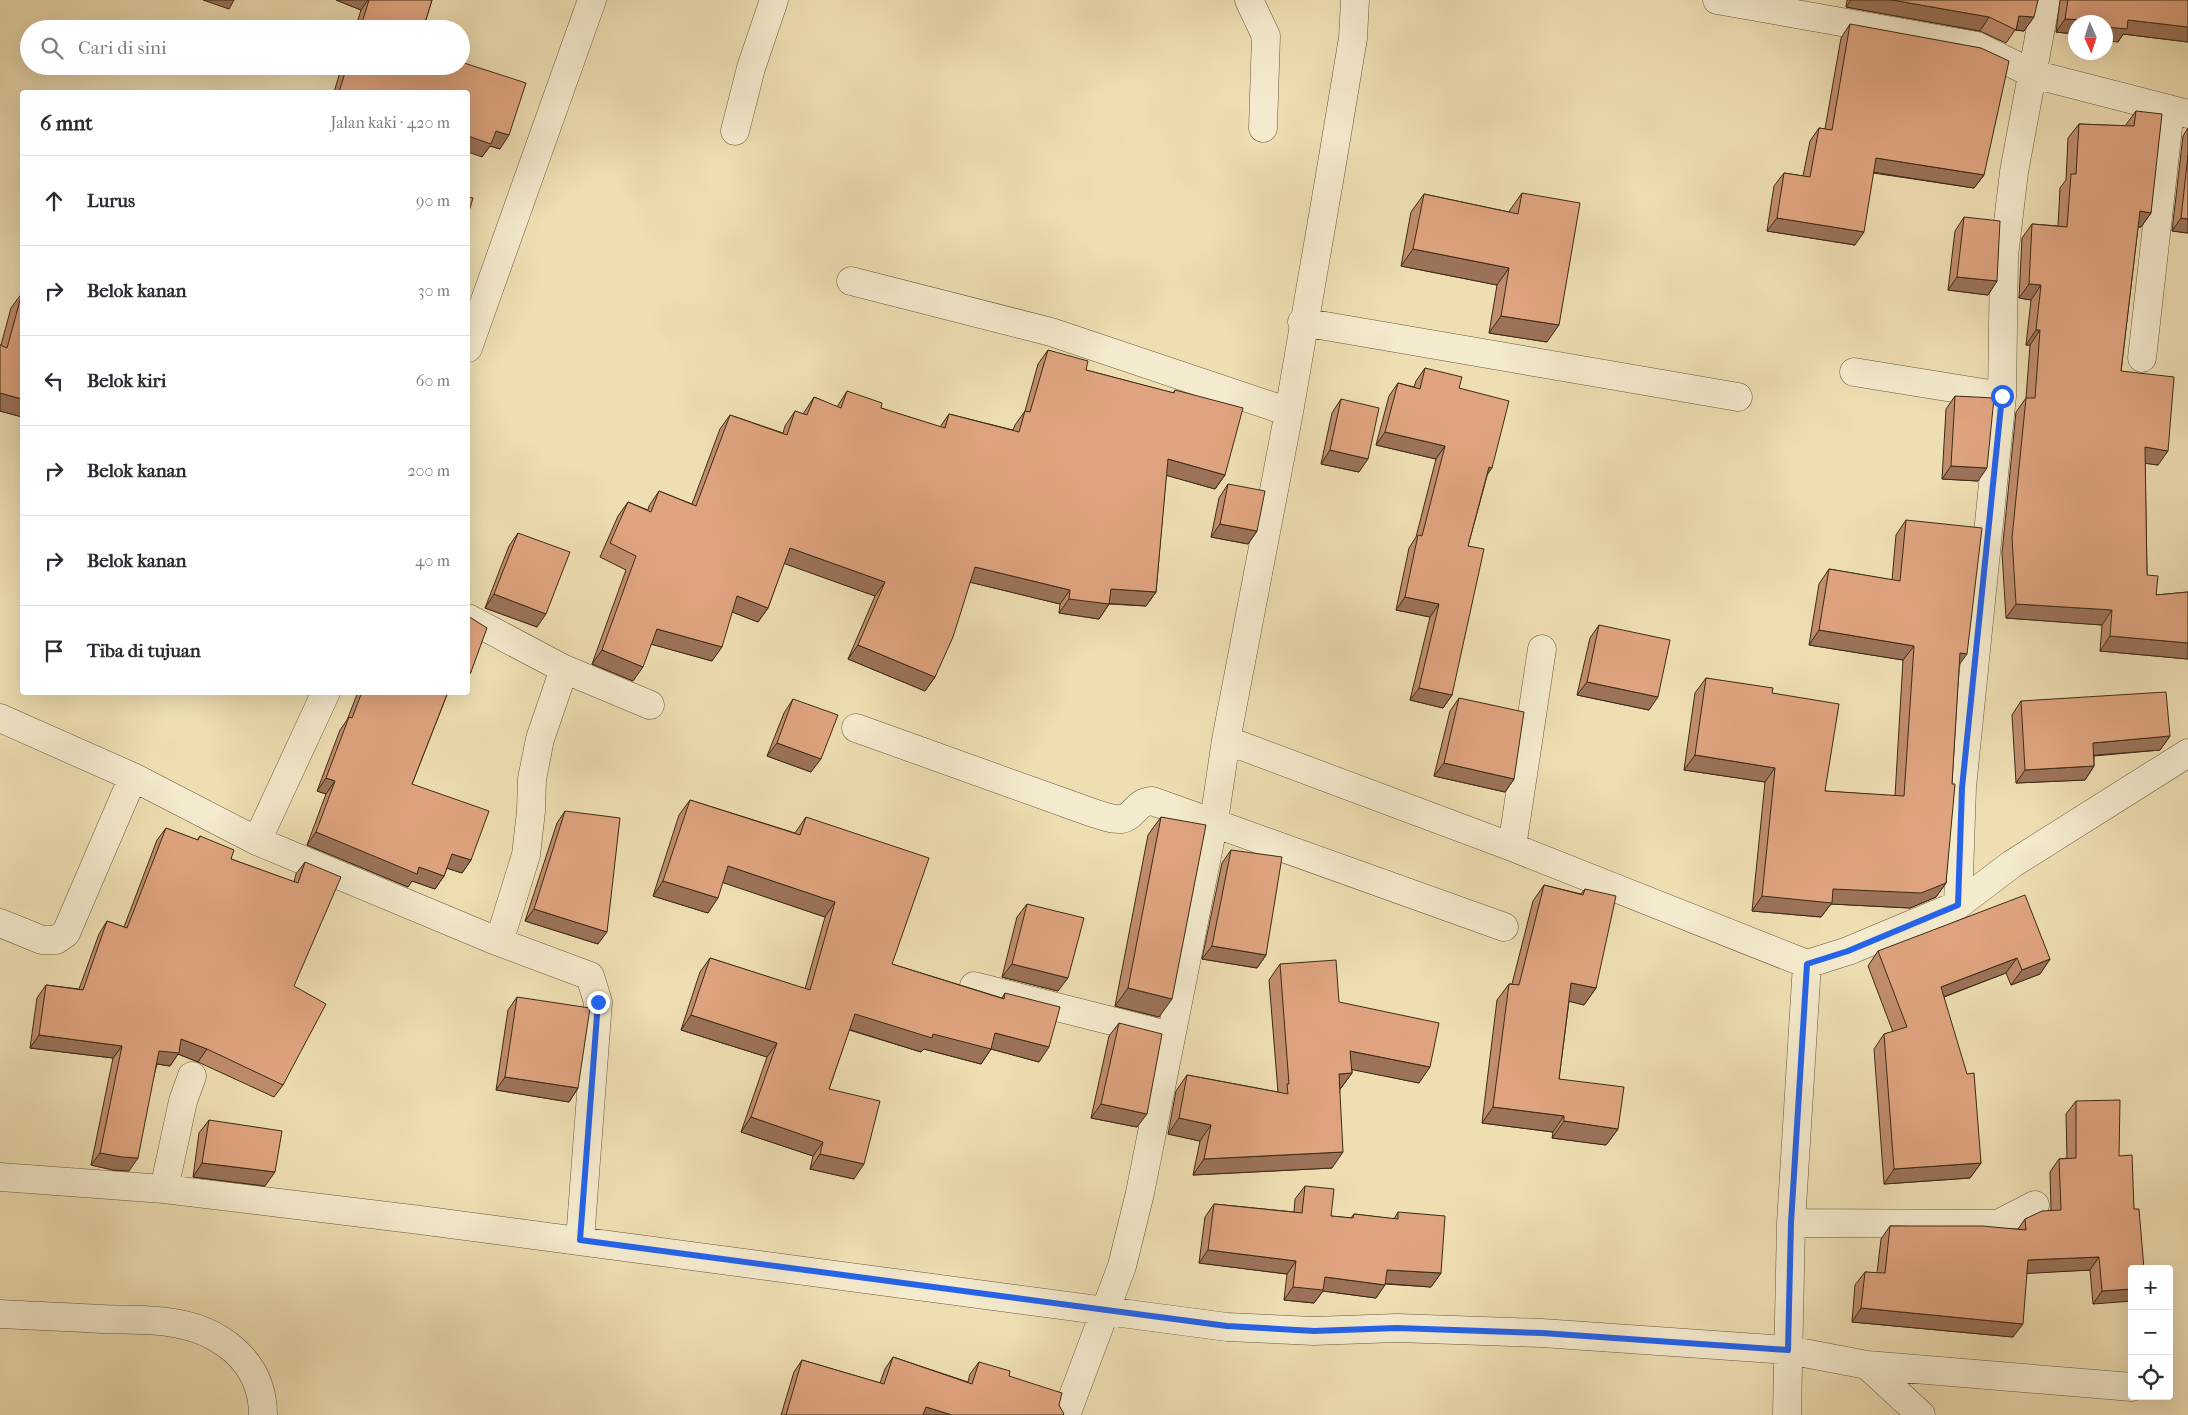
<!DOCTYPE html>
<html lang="id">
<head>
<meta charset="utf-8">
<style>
	body { margin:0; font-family:"IM FELL French Canon",serif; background:#f7f7f7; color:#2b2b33 }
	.controls { position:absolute; right:15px; bottom:15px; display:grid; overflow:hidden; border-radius:5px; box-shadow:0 5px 20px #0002 }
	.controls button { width:45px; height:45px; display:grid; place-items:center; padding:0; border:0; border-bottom:1px solid #e1e1e2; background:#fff; color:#2b2b33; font:25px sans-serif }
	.compass { position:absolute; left:2068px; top:15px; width:45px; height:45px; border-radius:50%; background:#fff; box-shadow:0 5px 20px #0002; rotate:177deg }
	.stop { position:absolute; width:15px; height:15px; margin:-11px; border:4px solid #2563eb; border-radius:50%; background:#fff }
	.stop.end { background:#2563eb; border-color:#fff; box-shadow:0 1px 5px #0008 }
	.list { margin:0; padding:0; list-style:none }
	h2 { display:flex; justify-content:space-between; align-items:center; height:65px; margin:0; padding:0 20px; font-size:21px }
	h2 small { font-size:16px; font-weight:400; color:#7c7c81 }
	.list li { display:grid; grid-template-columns:32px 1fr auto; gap:15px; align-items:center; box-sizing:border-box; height:90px; padding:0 20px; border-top:1px solid #e1e1e2 }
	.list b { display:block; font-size:19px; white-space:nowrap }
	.list em { font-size:16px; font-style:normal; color:#7c7c81 }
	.icon { flex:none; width:28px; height:28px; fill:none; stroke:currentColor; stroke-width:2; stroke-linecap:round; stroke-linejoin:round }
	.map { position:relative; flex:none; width:2188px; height:1415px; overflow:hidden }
	.search { position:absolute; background:#fff; box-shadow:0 5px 20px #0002; left:20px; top:20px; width:450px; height:55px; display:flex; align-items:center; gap:12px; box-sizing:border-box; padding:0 18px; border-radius:28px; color:#7c7c81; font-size:19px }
	.panel { position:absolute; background:#fff; box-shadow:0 5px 20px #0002; left:20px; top:90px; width:450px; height:605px; border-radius:5px }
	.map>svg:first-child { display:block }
</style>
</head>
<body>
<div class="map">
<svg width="2188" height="1415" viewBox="0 0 2188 1415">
	<rect width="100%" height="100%" fill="#eedeb2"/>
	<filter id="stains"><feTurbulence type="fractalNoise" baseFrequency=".004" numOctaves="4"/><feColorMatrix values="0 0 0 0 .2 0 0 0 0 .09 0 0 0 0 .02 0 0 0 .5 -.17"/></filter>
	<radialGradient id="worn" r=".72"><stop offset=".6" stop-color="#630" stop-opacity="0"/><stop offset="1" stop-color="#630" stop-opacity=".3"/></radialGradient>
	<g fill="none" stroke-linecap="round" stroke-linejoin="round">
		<g stroke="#68583c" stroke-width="29">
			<path id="minor" d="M1249,0L1266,36L1263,128
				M1355,0L1353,38L1329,181L1289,412L1226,740L1512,847L1807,964L1791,1223L1787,1415
				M1717,0L1977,46L2033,74L2188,114
				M735,131L751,68L774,0
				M851,281L1051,332L1289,412
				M1302,322L1738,397
				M468,348L592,0
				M2142,358L2170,110
				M1854,372L2002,396
				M468,618L564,669L540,739L532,779L531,811L526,855L499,942
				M564,669L650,705
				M0,718L133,777L257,841L499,942L590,976L598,1002L580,1240
				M856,728L1096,814C1104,816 1113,820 1121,819C1135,817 1135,802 1152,801L1504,927
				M257,841L326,692
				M1512,847L1542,649
				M1958,905L1962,787L2002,396L2004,256L2014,172L2046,0
				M0,923L42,940H56L66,933L133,777
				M1807,964L1848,951L1958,905L2012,864L2188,753
				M974,986L1171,1036
				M0,1177L164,1189L420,1220L1227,1327L1314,1331L1397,1328L1542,1333L1788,1350L1867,1365L2132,1387
				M164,1189L183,1101L192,1076
				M1791,1223L1998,1224L2035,1205
				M0,1314C34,1316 68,1317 102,1319C124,1320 146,1319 167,1322C218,1328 263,1360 263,1415
				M1867,1365L1921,1415
				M1066,1415L1122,1266L1140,1193L1214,821L1226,740"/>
		</g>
		<use href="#minor" stroke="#f4eacd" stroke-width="28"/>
	</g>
	<path fill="#c08d6d" stroke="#3c2b15" d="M336,0H432L423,29H355L361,10Z
		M1847,0H2038L2024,31L2015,30L2006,43L1980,31L1846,7Z
		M2060,0H2188V42L2123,34L2118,42L2106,22H2076V38H2074L2075,34L2056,32Z
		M1850,24L1984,175L1974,188L1873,173L1855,245L1767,231L1774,186L1784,173L1803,176L1810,141L1819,128L1825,129L1841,38Z
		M342,66H461L500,149L490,146L482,157L468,92H334Z
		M2136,111L2151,213L2141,227H2138L2121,371L2158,465L2145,463L2147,575L2156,595L2188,592V659L2100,651L2102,625L2006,618L2002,553L2016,412L2026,398L2030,345H2026L2031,300L2019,298L2022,238L2032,224L2058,226L2060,188L2066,180L2068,138L2079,124L2125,126Z
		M2188,128V233L2172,231L2183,136Z
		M1522,193L1547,342L1489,333L1497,285L1401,266L1411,212L1424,194L1509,212L1510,210Z
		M1964,217L1997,281L1988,295L1948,290L1955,231Z
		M22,293V417L0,411V345H1L11,308Z
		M1048,350L1086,370L1173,393L1175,390L1225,475L1215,489L1166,475L1156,592L1146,606L1109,604L1099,619L1059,613L1060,604L970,582L935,677L925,691L848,659L875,596L784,563L768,608L758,622L732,612L712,661L651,644L633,681L592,664L626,570L600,557L618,516L628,502L648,510L649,506L659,491L692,504L720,429L730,415L783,433L785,426L795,411L803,414L814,397L837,407L847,391L881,408L940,427L949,414L1013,430L1015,425L1025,411L1038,364Z
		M1425,368L1459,388L1487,476L1468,546L1452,695L1443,708L1410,700L1430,617L1396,610L1409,548L1416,537L1436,459L1376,445L1389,396L1398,383L1414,387L1416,381Z
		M1955,396L1978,481L1942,479L1946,409Z
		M1341,399L1359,472L1321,464L1332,413Z
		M1228,484L1257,531L1248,544L1211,537L1219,498Z
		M1906,520L1959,665L1946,883L1936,897L1910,908L1831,904L1821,917L1752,911L1765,782L1684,770L1695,693L1706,678L1772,693L1825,791L1895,796L1903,660L1809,645L1819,584L1829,569L1892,580L1896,535Z
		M518,533L537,627L485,608L509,546Z
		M1599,625L1649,710L1577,695L1590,638Z
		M358,692H448L412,784L471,860L462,873L447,868L444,876L435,889L412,881L408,887L307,845L326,794L317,791L340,730L347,720Z
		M1459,698L1514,779L1505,792L1434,776L1450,711Z
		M793,699L811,772L767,756L784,713Z
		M2021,701L2170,736L2160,750L2094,756V766L2085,780L2016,783L2012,715Z
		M690,800L795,833L806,817L892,964L1002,998L1005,993L1039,1062L991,1049L981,1064L924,1049L921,1052L849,1030L829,1089L854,1179L810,1169L813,1156L741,1132L767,1057L681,1030L700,972L710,958L805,989L825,917L723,882L708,913L653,896L679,815Z
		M565,811L598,944L525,921L557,823Z
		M1161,817L1159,1017L1115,1006L1148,835Z
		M166,828L197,840L200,836L231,859L294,882L296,874L305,862L283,1085L274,1097L198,1062L178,1054L170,1066L157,1064L129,1171L113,1170L91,1165L113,1058L30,1048L37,998L46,985L79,989L99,934L107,921L124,927L157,840Z
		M1231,850L1266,955L1257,968L1202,959L1222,863Z
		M1544,885L1581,894L1585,889L1596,988L1584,1005L1569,1001L1559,1079L1618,1129L1606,1145L1552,1138L1553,1132L1482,1123L1497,1000L1509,984H1512L1533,901Z
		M1027,904L1058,991L1002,977L1017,917Z
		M1878,951L2050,959L2040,974L2011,985L2006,973L1944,997L1981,1163L1970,1178L1884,1184L1874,1049L1884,1034L1893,1032L1868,966Z
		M1280,964L1339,1002L1419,1083L1352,1069V1073L1341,1088L1340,1089L1332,1168L1193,1175L1200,1141L1168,1134L1176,1091L1187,1075L1278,1092L1269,980Z
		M517,997L578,1088L569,1102L496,1090L508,1010Z
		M1119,1023L1137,1127L1091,1118L1109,1036Z
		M2076,1101L2119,1156L2134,1209L2144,1269L2093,1304L2090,1270L2027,1273L2013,1337L1852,1322L1855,1285L1865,1272L1877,1273L1881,1239L1890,1226L2018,1229L2025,1219L2051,1210L2050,1172L2059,1159L2067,1158L2066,1114Z
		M209,1120L265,1186L193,1177L199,1133Z
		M1305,1186L1331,1216L1351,1218L1354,1214L1394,1219L1398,1212L1441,1273L1431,1287L1385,1284L1376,1298L1323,1291L1314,1303L1284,1300L1287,1274L1199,1263L1205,1217L1214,1204L1294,1212L1295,1199Z
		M893,1357L968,1382L970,1374L979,1362L1009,1376L1059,1405L1063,1415H781L794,1372L802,1360L880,1383L885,1369Z"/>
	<path fill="#9c7359" stroke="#3c2b15" d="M203,0H234L229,9Z
		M336,0H368L361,10Z
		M1851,0H1892L1989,17L1980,31L1846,7Z
		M2019,16L2034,17L2024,31L2016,30Z
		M2065,19L2084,20L2083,22H2076L2075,34L2056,32Z
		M2128,20L2188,27V42L2123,34L2118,42L2106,41V27Z
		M496,131L509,135L500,149L490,146L482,157L468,152V136Z
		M1876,158L1984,175L1974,188L1866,171Z
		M2140,211L2151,213L2141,227L2130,226Z
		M1777,218L1864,232L1855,245L1767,231Z
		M2181,218L2188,219V233L2172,231Z
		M1413,249L1509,268L1497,285L1401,266Z
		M1957,277L1997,281L1988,295L1948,290Z
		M2029,284L2041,285L2031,300L2019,298Z
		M1501,316L1559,325L1547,342L1489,333Z
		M2036,330H2040L2030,345H2026Z
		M0,393L22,399V417L0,411Z
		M1385,432L1445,446L1436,459L1376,445Z
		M2145,447L2168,451L2158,465L2135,462Z
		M1330,450L1368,459L1359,472L1321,464Z
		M1168,459L1225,475L1215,489L1158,473Z
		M1951,466L1987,468L1978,481L1942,479Z
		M1489,467L1492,468L1483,481Z
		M1220,524L1257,531L1248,544L1211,537Z
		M790,548L885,582L875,596L780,562Z
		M975,567L1070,590L1060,604L965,581Z
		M1111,589L1156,592L1146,606L1102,603L1109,604L1099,619L1059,613L1069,599Z
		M494,594L546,614L537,627L485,608Z
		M737,596L768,608L758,622L727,610Z
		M1405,597L1439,604L1430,617L1396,610Z
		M2016,604L2112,610L2102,625L2006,618Z
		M657,629L722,647L712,661L647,643Z
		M1819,630L1914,646L1903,660L1809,645Z
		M2110,636L2188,643V659L2100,651Z
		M858,645L935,677L925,691L848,659Z
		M602,650L643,667L633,681L592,664Z
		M1960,653L1967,654L1956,669Z
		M468,671L471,672L468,677Z
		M1587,682L1658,697L1649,710L1577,695Z
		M1419,688L1452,695L1443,708L1410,700Z
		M2170,736L2160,750L2084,756L2093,743Z
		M777,743L821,759L811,772L767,756Z
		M1695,755L1775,768L1765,782L1684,770Z
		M1444,763L1514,779L1505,792L1434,776Z
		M2094,766L2085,780L2016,783L2025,770Z
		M326,778L335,781L326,794L317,791Z
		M316,832L419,867L444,876L435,889L412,881L408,887L307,845Z
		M452,854L471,860L462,873L443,867Z
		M728,866L835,902L825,917L718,881Z
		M663,881L718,898L708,913L653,896Z
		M1946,883L1936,897L1910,908L1831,904L1821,917L1752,911L1762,896L1833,889Z
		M534,909L607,932L598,944L525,921Z
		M1212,946L1266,955L1257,968L1202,959Z
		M2017,958L2006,973L1930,1002L1941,987Z
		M2050,959L2040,974L2011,985L2022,970Z
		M1012,964L1068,978L1058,991L1002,977Z
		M1571,983L1596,988L1584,1005L1560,999Z
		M1128,988L1172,999L1159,1017L1115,1006Z
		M855,1014L933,1034L995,1033L1049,1047L1039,1062L991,1049L981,1064L924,1049L921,1052L845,1028Z
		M691,1015L777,1043L767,1057L681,1030Z
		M39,1035L122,1046L113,1058L30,1048Z
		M181,1039L207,1049L198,1062L178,1054L170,1066L151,1063L159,1051Z
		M1350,1051L1430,1067L1419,1083L1339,1067Z
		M1352,1073L1341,1088L1328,1090L1339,1074Z
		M505,1077L578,1088L569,1102L496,1090Z
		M1101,1104L1147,1114L1137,1127L1091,1118Z
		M1493,1107L1564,1116L1553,1132L1482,1123Z
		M751,1117L823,1142L813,1156L741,1132Z
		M1179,1118L1211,1125L1200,1141L1168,1134Z
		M1564,1121L1618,1129L1606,1145L1552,1138Z
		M1343,1152L1332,1168L1193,1175L1204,1159Z
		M100,1153L138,1158L129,1171L113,1170L91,1165Z
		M820,1154L864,1164L854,1179L810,1169Z
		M202,1163L275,1172L265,1186L193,1177Z
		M1981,1163L1970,1178L1884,1184L1894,1169Z
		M1208,1250L1296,1261L1287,1274L1199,1263Z
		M2099,1257L2090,1270L2018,1274L2028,1260Z
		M1387,1270L1441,1273L1431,1287L1377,1283Z
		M1325,1277L1385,1285L1376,1298L1323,1291L1314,1303L1284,1300L1293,1287Z
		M2132,1289V1301L2093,1304L2102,1291Z
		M1861,1308L2023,1324L2013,1337L1852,1322Z
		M926,1407L952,1415H921Z"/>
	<path fill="#dfa47f" stroke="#3c2b15" d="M369,0H432L423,29H360Z
		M1892,0H2038L2034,17L2019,16L2016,30L1989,17Z
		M2068,0H2188V27L2128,20L2127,29L2106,27V22H2084V20L2065,19Z
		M1850,24L1981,48L2009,61L1984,175L1876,158L1864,232L1777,218L1784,173L1810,177L1819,128L1832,130Z
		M461,62L526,83L509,135L496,131L491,144L468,136V92H339L347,66H461Z
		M2136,111L2162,114L2151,213L2140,211L2121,371L2174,377L2168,451L2145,447L2147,575L2158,576L2156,595L2188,592V643L2110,636L2112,610L2016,604L2012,538L2026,398H2035L2040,330H2036L2041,285L2029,284L2032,224L2067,227L2071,174H2076L2079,124L2134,126Z
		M2188,155V219L2181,218Z
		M1522,193L1580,203L1559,325L1501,316L1509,268L1413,249L1424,194L1518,214Z
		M468,197L473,198L468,215Z
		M1964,217L2000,221L1997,281L1957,277Z
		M22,293V399L0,393V345L7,348Z
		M1048,350L1088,361L1086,370L1174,393L1175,390L1243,408L1225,475L1168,459L1156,592L1111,589L1109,604L1069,599L1070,590L975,567L953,637L935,677L858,645L885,582L790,548L768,608L737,596L722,647L657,629L643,667L602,650L636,556L610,543L628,502L651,512L659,491L696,506L730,415L787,435L795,411L807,415L814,397L841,408L847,391L882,403L881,408L945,428L949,414L1019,432L1025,411L1030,412Z
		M1425,368L1462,377L1459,388L1509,401L1492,468L1489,467L1468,546L1484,549L1452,695L1419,688L1439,604L1405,597L1418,535L1422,536L1445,446L1385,432L1398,383L1420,389Z
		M1955,396L1994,398L1987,468L1951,466Z
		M1341,399L1379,408L1368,459L1330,450Z
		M1228,484L1265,491L1257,531L1220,524Z
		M1906,520L1982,528L1967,654L1960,653L1952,784H1955L1946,883L1921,893L1833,889L1832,903L1762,896L1775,768L1695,755L1706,678L1773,688L1772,693L1839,704L1825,791L1904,796L1914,646L1819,630L1829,569L1900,581Z
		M518,533L570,552L546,614L494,594Z
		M468,616L487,628L471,672L468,671Z
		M1599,625L1670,640L1658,697L1587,682Z
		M362,692H448L412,784L489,811L471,860L452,854L444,876L419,867L417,874L316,832L335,781L326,778L349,717L352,718Z
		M2166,692L2170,736L2093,743L2094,766L2025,770L2021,701Z
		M1459,698L1524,712L1514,779L1444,763Z
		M793,699L838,715L821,759L777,743Z
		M690,800L800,835L806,817L929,858L892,964L1004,999L1005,993L1060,1007L1049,1047L995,1033L991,1049L933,1034L932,1038L855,1014L829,1089L880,1101L864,1164L820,1154L823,1142L751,1117L777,1043L691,1015L710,958L810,990L835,902L728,866L718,898L663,881Z
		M565,811L620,818L607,932L534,909Z
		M1161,817L1206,825L1172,999L1128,988Z
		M166,828L198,840L200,836L234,850L231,859L298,883L305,862L341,877L294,986L326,1004L283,1085L207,1049L181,1039L179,1053L159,1051L138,1158L122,1157L100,1153L122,1046L39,1035L46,985L83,990L107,921L127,928Z
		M1231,850L1282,857L1266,955L1212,946Z
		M1544,885L1583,895L1585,889L1616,896L1596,988L1571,983L1559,1079L1624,1087L1618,1129L1564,1121V1116L1493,1107L1509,984L1519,985Z
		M2025,895L2050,959L2022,970L2017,958L1941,987L1967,1074L1974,1073L1981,1163L1894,1169L1884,1034L1907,1027L1878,951Z
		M1027,904L1084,918L1068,978L1012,964Z
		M1336,960L1339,1002L1439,1023L1430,1067L1350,1051L1352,1073L1339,1074L1343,1152L1204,1159L1211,1125L1179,1118L1187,1075L1288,1094L1287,1084H1289L1280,964Z
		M517,997L590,1008L578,1088L505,1077Z
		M1119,1023L1162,1034L1147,1114L1101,1104Z
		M2120,1100L2119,1156L2132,1155L2134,1209H2139L2144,1269H2132V1289L2102,1291L2099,1257L2028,1260L2023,1324L1861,1308L1865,1272L1885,1273L1890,1226H1982L2026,1230L2025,1219L2042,1211L2061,1210L2059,1159L2076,1158V1101Z
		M209,1120L282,1131L275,1172L202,1163Z
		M1305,1186L1334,1189L1331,1216L1353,1218L1354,1214L1398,1219V1212L1445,1216L1441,1273L1387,1270L1385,1285L1325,1277L1323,1290L1293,1287L1296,1261L1208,1250L1214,1204L1302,1213Z
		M893,1357L972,1384L979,1362L1010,1371L1009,1376L1062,1393L1059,1405L1064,1414L1063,1415H952L926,1407L923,1415H786L802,1360L884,1384Z"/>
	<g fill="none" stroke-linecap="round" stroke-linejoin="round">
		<path stroke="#2563eb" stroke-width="6" d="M598,1002L580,1240L1227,1326L1314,1331L1397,1328L1542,1333L1788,1350L1791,1223L1807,964L1848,951L1958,905L1962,788L2002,396"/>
	</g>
	<rect width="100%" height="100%" filter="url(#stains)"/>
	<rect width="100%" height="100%" fill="url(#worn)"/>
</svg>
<div class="controls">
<button>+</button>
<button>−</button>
<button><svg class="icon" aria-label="locate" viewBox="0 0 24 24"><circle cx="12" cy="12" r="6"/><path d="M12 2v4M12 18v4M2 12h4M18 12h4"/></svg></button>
</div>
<svg class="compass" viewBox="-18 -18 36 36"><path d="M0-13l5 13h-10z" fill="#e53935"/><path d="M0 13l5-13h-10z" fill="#7c7c81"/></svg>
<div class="stop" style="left:2002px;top:396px"></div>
<div class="stop end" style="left:598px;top:1002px"></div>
<div class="search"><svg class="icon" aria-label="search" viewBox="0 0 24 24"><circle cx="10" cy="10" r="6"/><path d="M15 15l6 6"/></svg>Cari di sini</div>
<section class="panel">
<h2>6 mnt<small>Jalan kaki · 420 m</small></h2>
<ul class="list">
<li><svg class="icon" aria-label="ahead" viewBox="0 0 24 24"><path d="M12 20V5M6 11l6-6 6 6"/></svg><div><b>Lurus</b></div><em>90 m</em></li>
<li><svg class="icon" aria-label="right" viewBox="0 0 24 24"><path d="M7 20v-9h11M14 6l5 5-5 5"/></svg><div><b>Belok kanan</b></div><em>30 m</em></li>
<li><svg class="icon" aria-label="left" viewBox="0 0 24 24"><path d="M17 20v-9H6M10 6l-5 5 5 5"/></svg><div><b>Belok kiri</b></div><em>60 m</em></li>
<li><svg class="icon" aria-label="right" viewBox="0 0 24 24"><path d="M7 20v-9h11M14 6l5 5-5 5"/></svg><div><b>Belok kanan</b></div><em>200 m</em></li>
<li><svg class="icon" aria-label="right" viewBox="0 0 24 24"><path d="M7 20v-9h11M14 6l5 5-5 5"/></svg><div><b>Belok kanan</b></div><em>40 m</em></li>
<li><svg class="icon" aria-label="arrive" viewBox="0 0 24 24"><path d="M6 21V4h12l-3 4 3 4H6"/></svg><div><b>Tiba di tujuan</b></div></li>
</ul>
</section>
</div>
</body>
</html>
